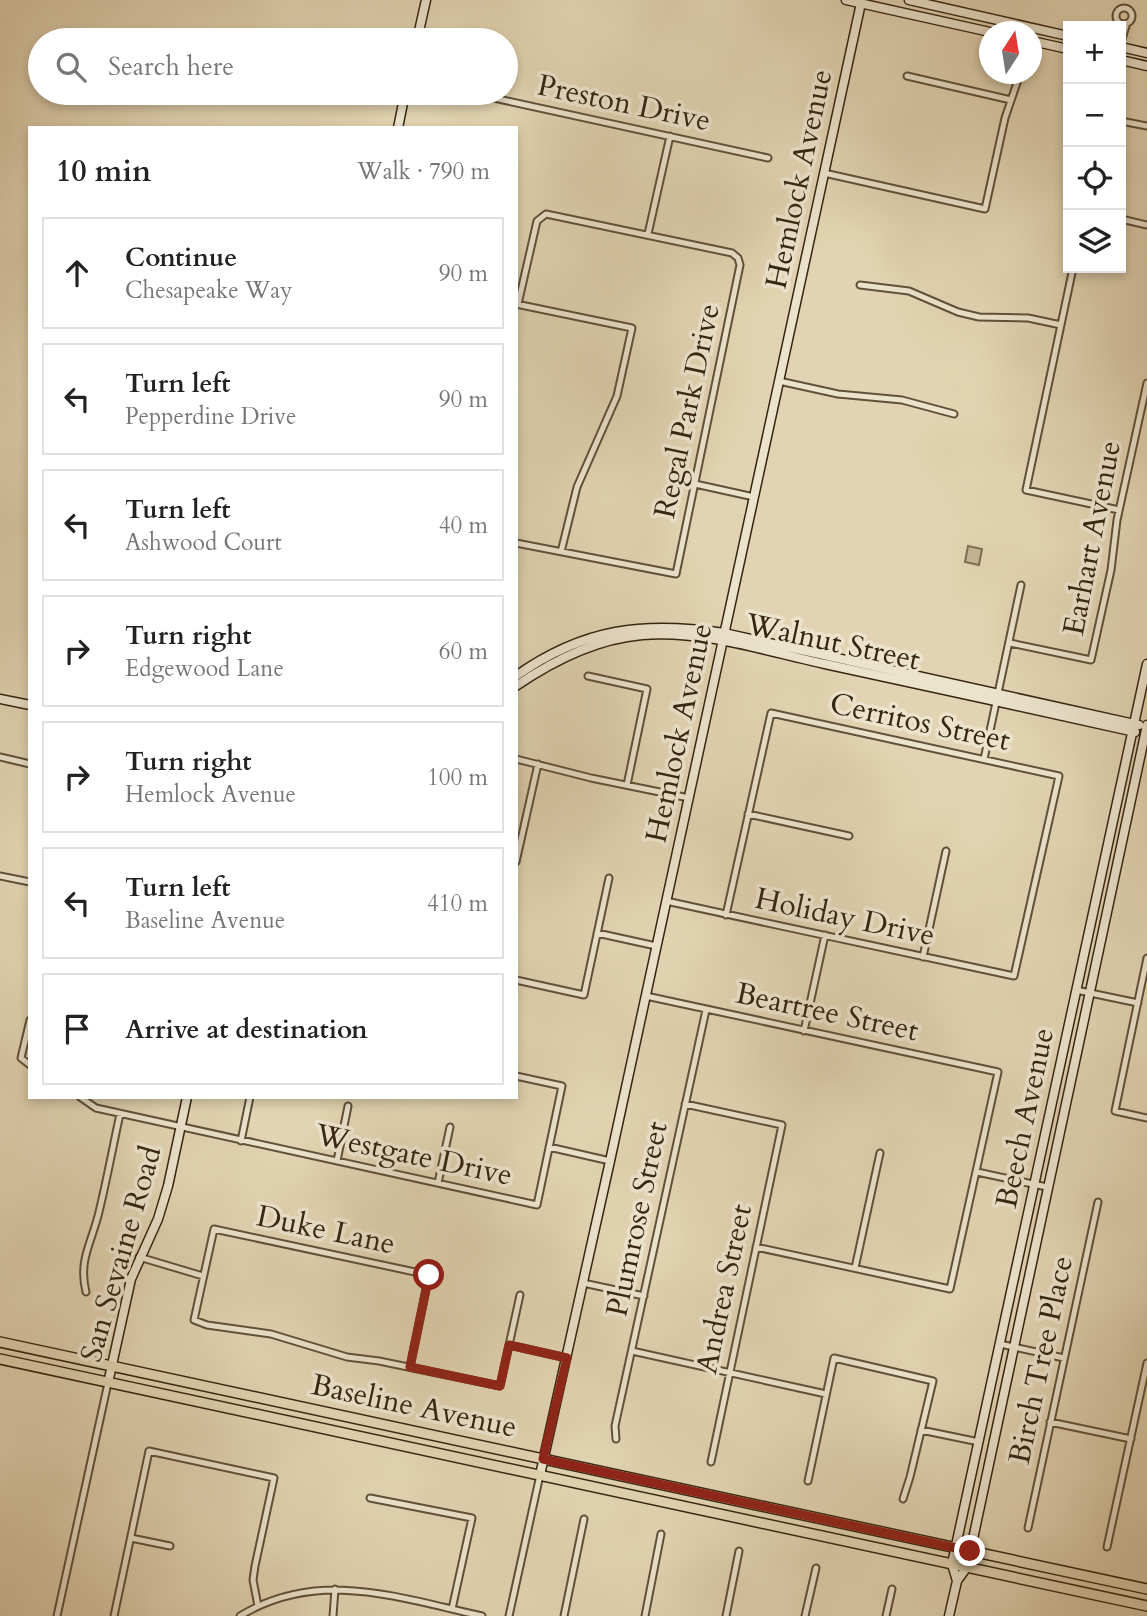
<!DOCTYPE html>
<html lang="en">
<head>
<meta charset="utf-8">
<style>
	body { margin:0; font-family:Cardo,serif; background:#f2f2f2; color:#222 }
	.controls { position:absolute; right:21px; top:21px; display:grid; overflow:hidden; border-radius:0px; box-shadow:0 4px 10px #0003 }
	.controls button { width:63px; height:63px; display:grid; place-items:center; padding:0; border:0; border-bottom:2px solid #e0e0e0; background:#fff; color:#222; font:35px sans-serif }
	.compass { position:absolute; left:979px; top:21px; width:63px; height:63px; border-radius:50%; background:#fff; box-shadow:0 4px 10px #0003; rotate:12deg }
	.stop { position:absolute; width:21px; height:21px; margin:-16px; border:5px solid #8f2418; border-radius:50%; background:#fff }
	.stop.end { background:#8f2418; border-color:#fff; box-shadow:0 2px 7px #0008 }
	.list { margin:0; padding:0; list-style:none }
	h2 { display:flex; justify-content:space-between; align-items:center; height:91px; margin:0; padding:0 28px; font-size:30px }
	h2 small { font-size:23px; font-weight:400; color:#767676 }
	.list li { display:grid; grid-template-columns:46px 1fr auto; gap:21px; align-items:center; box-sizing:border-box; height:112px; margin:0 14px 14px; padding:0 14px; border:2px solid #e0e0e0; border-radius:0px }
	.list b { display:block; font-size:26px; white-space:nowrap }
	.list p { margin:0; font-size:23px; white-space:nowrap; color:#767676 }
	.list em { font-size:23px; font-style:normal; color:#767676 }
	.icon { flex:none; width:38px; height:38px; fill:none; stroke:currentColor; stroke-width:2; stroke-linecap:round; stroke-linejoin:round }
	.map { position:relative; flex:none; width:1147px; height:1616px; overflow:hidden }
	.search { position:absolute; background:#fff; box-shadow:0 4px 10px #0003; left:28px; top:28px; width:490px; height:77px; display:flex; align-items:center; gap:18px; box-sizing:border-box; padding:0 24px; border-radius:38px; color:#767676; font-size:26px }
	.panel { position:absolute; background:#fff; box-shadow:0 4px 10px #0003; left:28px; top:126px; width:490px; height:973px; border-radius:0px }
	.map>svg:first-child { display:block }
</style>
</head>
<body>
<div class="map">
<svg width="1147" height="1616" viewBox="0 0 1147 1616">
	<rect width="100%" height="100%" fill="#e2d4b2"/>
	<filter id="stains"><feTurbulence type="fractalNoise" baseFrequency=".00286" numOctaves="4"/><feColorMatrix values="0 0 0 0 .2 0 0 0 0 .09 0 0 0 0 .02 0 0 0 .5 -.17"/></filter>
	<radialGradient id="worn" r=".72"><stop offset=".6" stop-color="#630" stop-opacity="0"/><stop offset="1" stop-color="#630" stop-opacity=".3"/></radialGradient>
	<path fill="#c5b697" stroke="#7d6e54" stroke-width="2" d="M968,546L982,549L979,565L965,562Z"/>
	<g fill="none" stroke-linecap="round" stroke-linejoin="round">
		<g stroke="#605139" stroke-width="9">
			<path id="street" d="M1116 16a8 8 0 1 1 16 0a8 8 0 1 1-16 0Z
				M1121,42L1127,23
				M907,76L1011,100
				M471,93L768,158
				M1121,121L1147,126
				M824,173L985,209L1005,118L1020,74
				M1121,219L1147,225
				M648,234L670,136
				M1073,268L1026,490L1119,510
				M860,285L909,291L958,312L979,317L1028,318L1061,325
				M516,304L632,328L617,396L577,487L561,552
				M779,381L838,394L902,400L954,414
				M695,484L754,497
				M516,543L676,574L740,265L738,258L732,253L546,214L537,221L518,304
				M1010,643L1091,660L1111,570L1117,520L1147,383
				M588,676L647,689L627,785
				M0,757L30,764
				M516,759L591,778L689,798
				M984,759L1021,585
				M748,814L849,836
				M516,862L538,764
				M0,876L30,882
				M666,901C782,926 898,952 1014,976L1059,776L771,713L726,915
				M597,933L656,946
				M923,957L946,851
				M1147,958L1115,1111L1147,1118
				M516,980L584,995L609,878
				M1076,990L1138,1003
				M646,996L998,1072L950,1289L756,1247
				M30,1020L21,1058L30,1065
				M804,1031L825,935
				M80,1097L96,1108L537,1205L562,1086L516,1076
				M685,1104L782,1125L711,1462
				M241,1141L250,1097
				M549,1147L610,1161
				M337,1161L348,1106
				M977,1172L1047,1187
				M438,1183L450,1127
				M139,1257L203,1276
				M855,1268L880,1153
				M583,1283L644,1296
				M86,1292C78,1260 92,1242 99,1212C107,1179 113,1146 120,1114
				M1000,1344L1064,1358
				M509,1345L567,1358
				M632,1351L826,1394
				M410,1367L429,1275L214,1229L194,1320L207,1325L271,1334L347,1357L379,1361L500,1386L520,1295
				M1050,1422L1131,1439
				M921,1430L979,1442
				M616,1439L615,1426L706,1010
				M808,1481L834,1358L933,1381L910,1477L903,1499
				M370,1498L472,1518L452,1609
				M1028,1528L1098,1202
				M131,1538L170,1546
				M1107,1547L1147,1363
				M57,1616L108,1383
				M114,1616L149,1451L274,1478L255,1566L253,1580L258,1606
				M240,1616C319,1568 399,1598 482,1616
				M333,1616L335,1589
				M509,1616L540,1475
				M564,1616L584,1519
				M645,1616L661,1534
				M726,1616L739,1551
				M805,1616L816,1568
				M886,1616L892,1589"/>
		</g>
		<g stroke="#352511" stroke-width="11">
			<path id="secondary" d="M846,0L990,32
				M909,0L1068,36
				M417,40L426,0
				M1032,41L1068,49
				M1121,47L1147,53
				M1121,60L1147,66
				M398,128L405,93
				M516,676C584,628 644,621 724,633L1139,725
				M516,686C554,660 596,639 642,635C704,630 765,651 825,664C928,686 1032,709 1135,732
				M0,699L30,705
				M108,1383L131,1279L158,1219L168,1186L187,1097
				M540,1475L610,1161L861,3
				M957,1581L952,1564L1147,664
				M949,1616L957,1581L967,1567L1147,725"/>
		</g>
		<g stroke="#352511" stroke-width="12">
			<path id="primary" d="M0,1342L1147,1589
				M0,1359L1147,1606"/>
		</g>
		<use href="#street" stroke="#ece3cd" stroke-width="5"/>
		<use href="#secondary" stroke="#ece3cd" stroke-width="8"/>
		<use href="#primary" stroke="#e2d4b2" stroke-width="9"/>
	</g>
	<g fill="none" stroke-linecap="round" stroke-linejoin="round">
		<path stroke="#8f2418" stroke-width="9" d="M429,1275L410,1367L500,1386L509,1345L567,1358L543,1459L970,1551"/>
	</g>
	<g text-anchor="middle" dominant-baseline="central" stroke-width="7" stroke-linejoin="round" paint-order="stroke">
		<g font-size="30" fill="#352511" stroke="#ece3cd">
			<text transform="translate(624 103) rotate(12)">Preston Drive</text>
			<text transform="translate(799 179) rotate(-78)">Hemlock Avenue</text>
			<text transform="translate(687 411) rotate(-78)">Regal Park Drive</text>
			<text transform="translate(1092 538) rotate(-79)">Earhart Avenue</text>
			<text transform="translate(833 642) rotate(12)">Walnut Street</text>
			<text transform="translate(920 722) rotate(12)">Cerritos Street</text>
			<text transform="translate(679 733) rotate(-78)">Hemlock Avenue</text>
			<text transform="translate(845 917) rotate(12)">Holiday Drive</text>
			<text transform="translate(827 1012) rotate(12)">Beartree Street</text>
			<text transform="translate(1025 1118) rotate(-78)">Beech Avenue</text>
			<text transform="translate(414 1155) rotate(12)">Westgate Drive</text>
			<text transform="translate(637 1219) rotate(-78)">Plumrose Street</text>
			<text transform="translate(326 1230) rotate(12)">Duke Lane</text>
			<text transform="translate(121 1254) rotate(-74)">San Sevaine Road</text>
			<text transform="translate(724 1289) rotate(-78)">Andrea Street</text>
			<text transform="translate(1041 1360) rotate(-78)">Birch Tree Place</text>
			<text transform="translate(414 1406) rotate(12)">Baseline Avenue</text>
		</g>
	</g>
	<rect width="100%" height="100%" filter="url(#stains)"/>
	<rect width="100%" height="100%" fill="url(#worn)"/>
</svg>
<div class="controls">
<button>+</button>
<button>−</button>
<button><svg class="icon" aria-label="locate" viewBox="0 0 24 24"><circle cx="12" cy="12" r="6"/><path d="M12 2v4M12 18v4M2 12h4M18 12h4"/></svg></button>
<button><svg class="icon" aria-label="layers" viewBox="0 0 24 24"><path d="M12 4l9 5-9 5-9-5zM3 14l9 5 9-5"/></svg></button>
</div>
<svg class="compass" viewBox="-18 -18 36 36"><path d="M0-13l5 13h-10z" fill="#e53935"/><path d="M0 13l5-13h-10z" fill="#767676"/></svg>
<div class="stop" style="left:429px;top:1275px"></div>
<div class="stop end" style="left:970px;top:1551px"></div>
<div class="search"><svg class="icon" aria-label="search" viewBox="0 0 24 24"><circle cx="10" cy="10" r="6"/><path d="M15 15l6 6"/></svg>Search here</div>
<section class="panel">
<h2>10 min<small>Walk · 790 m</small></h2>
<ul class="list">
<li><svg class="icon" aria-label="ahead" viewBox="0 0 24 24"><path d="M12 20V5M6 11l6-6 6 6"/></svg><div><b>Continue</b><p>Chesapeake Way</p></div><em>90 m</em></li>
<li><svg class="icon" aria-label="left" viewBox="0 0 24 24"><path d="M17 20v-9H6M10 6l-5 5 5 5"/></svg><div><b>Turn left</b><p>Pepperdine Drive</p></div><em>90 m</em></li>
<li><svg class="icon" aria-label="left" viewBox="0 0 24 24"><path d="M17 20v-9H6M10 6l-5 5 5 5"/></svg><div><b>Turn left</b><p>Ashwood Court</p></div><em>40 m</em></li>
<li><svg class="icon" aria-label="right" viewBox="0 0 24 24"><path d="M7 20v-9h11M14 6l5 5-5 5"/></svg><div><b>Turn right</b><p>Edgewood Lane</p></div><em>60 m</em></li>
<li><svg class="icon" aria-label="right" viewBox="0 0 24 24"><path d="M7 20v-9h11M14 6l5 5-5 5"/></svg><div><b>Turn right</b><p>Hemlock Avenue</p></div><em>100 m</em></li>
<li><svg class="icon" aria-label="left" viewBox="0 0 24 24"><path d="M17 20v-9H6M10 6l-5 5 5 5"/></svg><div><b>Turn left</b><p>Baseline Avenue</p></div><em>410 m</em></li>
<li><svg class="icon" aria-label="arrive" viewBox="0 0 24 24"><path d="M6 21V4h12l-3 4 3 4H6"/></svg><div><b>Arrive at destination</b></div></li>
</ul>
</section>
</div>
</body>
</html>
